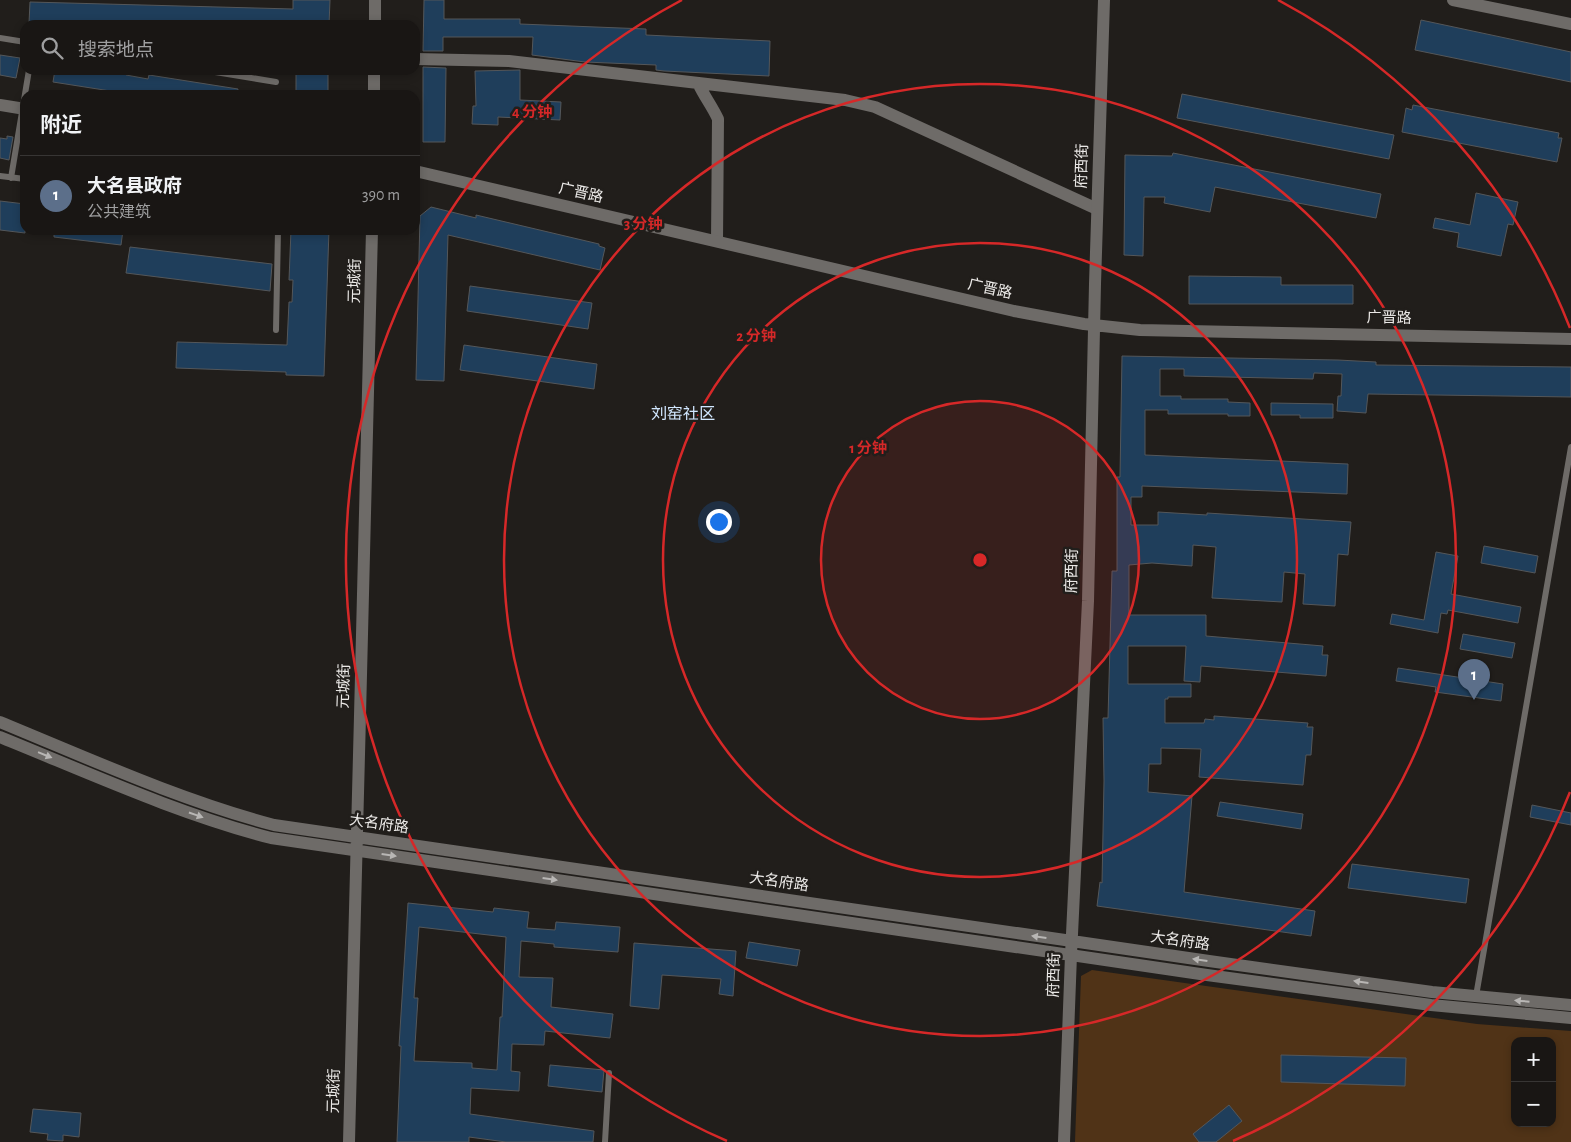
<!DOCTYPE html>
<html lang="zh">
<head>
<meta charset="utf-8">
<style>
	body { margin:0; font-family:"Alegreya Sans","Noto Sans SC",sans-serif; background:#221f1d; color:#f1f3f6 }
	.controls { position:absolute; right:15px; bottom:15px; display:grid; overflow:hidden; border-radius:10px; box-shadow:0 2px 8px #0003 }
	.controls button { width:45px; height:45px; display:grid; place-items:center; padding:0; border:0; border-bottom:1px solid #373534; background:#191614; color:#f1f3f6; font:25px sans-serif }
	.you { position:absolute; left:718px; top:521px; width:18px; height:18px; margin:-12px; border:4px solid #fff; border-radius:50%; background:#1a73e8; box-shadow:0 0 0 8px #1a73e833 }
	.badge { display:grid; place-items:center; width:32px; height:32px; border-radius:50%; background:#ea580c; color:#fff; font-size:16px; font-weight:700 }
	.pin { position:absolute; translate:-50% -41px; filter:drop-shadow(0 1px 2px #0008) }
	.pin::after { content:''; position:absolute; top:26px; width:18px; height:15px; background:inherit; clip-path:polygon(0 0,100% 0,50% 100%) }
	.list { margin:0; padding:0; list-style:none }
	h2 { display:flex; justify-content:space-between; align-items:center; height:65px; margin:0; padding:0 20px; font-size:21px }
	h2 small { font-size:16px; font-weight:400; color:#9f9fa0 }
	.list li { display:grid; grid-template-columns:32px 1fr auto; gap:15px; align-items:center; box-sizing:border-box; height:80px; padding:0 20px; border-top:1px solid #373534 }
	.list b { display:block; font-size:19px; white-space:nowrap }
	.list p { margin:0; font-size:16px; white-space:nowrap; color:#9f9fa0 }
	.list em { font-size:16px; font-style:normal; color:#9f9fa0 }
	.icon { flex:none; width:28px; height:28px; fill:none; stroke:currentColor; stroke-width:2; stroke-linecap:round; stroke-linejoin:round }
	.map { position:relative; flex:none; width:1571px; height:1142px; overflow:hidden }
	.search { position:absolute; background:#191614; box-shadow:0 2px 8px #0003; left:20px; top:20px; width:400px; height:55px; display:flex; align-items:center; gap:12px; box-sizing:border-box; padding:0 18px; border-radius:15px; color:#9f9fa0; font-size:19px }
	.panel { position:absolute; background:#191614; box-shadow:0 2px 8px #0003; left:20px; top:90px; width:400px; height:145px; border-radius:15px }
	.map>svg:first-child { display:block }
</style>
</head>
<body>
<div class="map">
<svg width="1571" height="1142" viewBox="0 0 1571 1142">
	<rect width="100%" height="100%" fill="#211e1b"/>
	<path fill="#503317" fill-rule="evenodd" d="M1092,970L1477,1024L1571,1031V1142H1075L1081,976ZM1515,1041H1552V1123H1515Z"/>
	<path fill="#1f3e5b" stroke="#54575a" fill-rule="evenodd" d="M293,0H330L329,25H81L29,23L30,2L293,9Z
		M424,0H444V19H520V24L646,29V35L770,41L769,76L664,71L656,70V65L585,62L532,55L533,37H443V51H423Z
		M1421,20L1571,52V82L1415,50Z
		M0,55L20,58L16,78L0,75Z
		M423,67L446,68L445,142H423Z
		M55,70H94L104,72V70H120L126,71V75L148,79L149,75L238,89L237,95H136L53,82Z
		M296,70H328V95H296Z
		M520,70V100L561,102L560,120L498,117V125L472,124L473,106H476L475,71Z
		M1182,94L1394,135L1389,159L1177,118Z
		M1413,105L1559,133L1558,138H1562L1557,162L1402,132L1406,108L1412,110Z
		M7,136L13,137L9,160L0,158V138L7,139Z
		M1173,153L1381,194L1376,218L1215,187L1210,212L1164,203L1165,197H1144L1143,256L1124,255L1125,155L1172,156Z
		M1476,193L1518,202L1513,225L1508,224L1501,256L1457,247L1459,233L1433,228L1435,218L1470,225Z
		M0,201L25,204V233L0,230Z
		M431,207L476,218V215L599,244V246L605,248L600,270L448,235L444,381L416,380L420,216Z
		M54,230H123L121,245L54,237Z
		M291,230H329L324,376L286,375V372L176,368L177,342L287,345L289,302H292L293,280H289Z
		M130,247L272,264L270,291L126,273Z
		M1189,276L1281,277V285H1353V304H1189Z
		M470,286L592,303L588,329L467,311Z
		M464,345L597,364L594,389L460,370Z
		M1122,356L1338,360L1376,362V365L1571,367V397L1368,394L1366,413L1337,411L1338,396H1341L1342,374L1314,373L1313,379L1184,376V369H1160V396H1181V399H1228V402L1250,403V416H1228V414H1168V410H1145V455L1348,464L1347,494L1142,486V497H1131V525H1158V512L1207,515V513L1351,522L1348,555L1338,554L1335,606L1303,604L1305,574L1284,572L1282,602L1212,598L1216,547L1193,545L1192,566L1152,563L1129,565V615H1206V636L1323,646L1322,655H1328L1326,676L1201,666L1200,682L1184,681L1186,646H1128V684H1191V697H1168V699H1165V723H1204L1205,719L1214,720V716L1308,723L1307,727H1313L1311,755H1306L1303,785L1199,777L1201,749L1161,748V764H1149L1148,792L1192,796L1184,892L1315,911L1311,936L1097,906L1100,882L1102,883L1104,781L1103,718H1108L1112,571H1117V477H1120Z
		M1271,403L1333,404V418H1300V415H1271Z
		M1484,546L1538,556L1535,573L1481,563Z
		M1436,552L1458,556L1451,594L1521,607L1518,623L1448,610L1447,614L1441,613L1438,633L1390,624L1392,614L1424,620Z
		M1463,634L1515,643L1512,658L1460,649Z
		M1398,668L1503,684L1501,701L1435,692L1436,687L1396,681Z
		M1220,802L1303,814L1301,829L1217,816Z
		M1532,805L1571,813V825L1530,817Z
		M1352,864L1469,879L1466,903L1348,888Z
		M408,903L493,912L494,908L529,912L527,928L555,930L556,922L620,927L618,952L554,947V944L521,941L519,977L553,978L551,1007L613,1014L610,1038L545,1031L544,1045L512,1044L511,1071L520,1072L519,1091L471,1088L470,1114L594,1131L593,1142H506L469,1137V1142H397L401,1046H399ZM419,927L506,937L502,1017H500L497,1070L472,1068V1063L414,1061L418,998H414Z
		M749,942L800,950L797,966L746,958Z
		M634,943L736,951L733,996L719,994L721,979L662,975L659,1009L630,1006Z
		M1281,1055L1406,1058L1405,1086L1281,1082Z
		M550,1065L604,1070L602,1092L548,1086Z
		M1229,1105L1242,1121L1216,1142H1199L1193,1134Z
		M33,1109L81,1113L79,1137L63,1135V1141L47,1140L48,1134L30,1132Z"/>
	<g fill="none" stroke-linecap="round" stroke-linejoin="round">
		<path stroke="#6e6b68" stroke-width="6" d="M0,38L25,42
			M203,70L276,82
			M0,176L25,179
			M11,178L29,70
			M276,330L278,230
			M1476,996L1571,447
			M605,1142L609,1073"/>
		<path stroke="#6e6b68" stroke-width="12" d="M1453,0L1571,24
			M415,59L509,61L845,100L875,107L1097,209
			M698,83C704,96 712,106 718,119L717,241"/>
		<path stroke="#6e6b68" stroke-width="12" d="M375,25V0
			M374,95V70
			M0,105L25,109
			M415,171L1014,311L1084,324L1140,330L1571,339
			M0,722C90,759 180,800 274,825L1209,961L1432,992L1571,1005
			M0,737C89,773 178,814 271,838L1207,975L1431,1005L1571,1018
			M349,1142C355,838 367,534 372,230
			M1064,1142L1071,955L1088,601L1095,284L1104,0"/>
	</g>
	<defs><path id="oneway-solid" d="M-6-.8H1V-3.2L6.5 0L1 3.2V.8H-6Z" transform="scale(1.25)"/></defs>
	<g fill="#b8b6b4">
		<use href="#oneway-solid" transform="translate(45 755) rotate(22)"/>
		<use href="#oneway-solid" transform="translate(196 815) rotate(19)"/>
		<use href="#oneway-solid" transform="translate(389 855) rotate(8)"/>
		<use href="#oneway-solid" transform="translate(550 879) rotate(8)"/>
		<use href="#oneway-solid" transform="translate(1039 937) rotate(-172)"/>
		<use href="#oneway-solid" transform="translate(1200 960) rotate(-172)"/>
		<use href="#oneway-solid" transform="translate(1361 982) rotate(-172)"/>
		<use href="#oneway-solid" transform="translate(1522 1001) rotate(-175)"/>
	</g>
	<circle cx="980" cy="560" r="159" fill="#d62828" fill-opacity=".12"/>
	<g fill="none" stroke="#d62828" stroke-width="2.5">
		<circle cx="980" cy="560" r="159"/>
		<circle cx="980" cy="560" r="317"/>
		<circle cx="980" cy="560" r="476"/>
		<path d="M1570 792A634 634 0 0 1 1233 1141M727 1141A634 634 0 0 1 682 0M1278 0A634 634 0 0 1 1570 328"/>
	</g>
	<g text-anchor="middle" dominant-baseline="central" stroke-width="5" stroke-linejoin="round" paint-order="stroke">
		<g font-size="15" fill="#eae8e6" stroke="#211e1b">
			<text transform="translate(1082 166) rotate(-88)">府西街</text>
			<text transform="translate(581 193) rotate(13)">广晋路</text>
			<text transform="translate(355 281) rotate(-89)">元城街</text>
			<text transform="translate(990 289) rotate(13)">广晋路</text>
			<text transform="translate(1389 318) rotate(1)">广晋路</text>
			<text transform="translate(1072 571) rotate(-89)">府西街</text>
			<text transform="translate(344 686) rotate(-88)">元城街</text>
			<text transform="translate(379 824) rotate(8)">大名府路</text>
			<text transform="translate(779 882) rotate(8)">大名府路</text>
			<text transform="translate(1180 941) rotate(8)">大名府路</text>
			<text transform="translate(1054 975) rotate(-88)">府西街</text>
			<text transform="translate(334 1091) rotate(-89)">元城街</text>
		</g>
		<g font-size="16" fill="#d1e7ff" stroke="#211e1b">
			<text x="683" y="414">刘窑社区</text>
		</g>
	</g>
	<circle cx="980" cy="560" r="8" fill="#d62828" stroke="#211e1b" stroke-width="2.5"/>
	<g font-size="15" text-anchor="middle" font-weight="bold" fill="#d62828" stroke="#211e1b" stroke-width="5" stroke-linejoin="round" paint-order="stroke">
		<text x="532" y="117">4 分钟</text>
		<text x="643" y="229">3 分钟</text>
		<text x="756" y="341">2 分钟</text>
		<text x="868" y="453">1 分钟</text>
	</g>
</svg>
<div class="controls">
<button>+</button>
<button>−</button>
</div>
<div class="you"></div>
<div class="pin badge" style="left:1474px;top:700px;background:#5c6f8a">1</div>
<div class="search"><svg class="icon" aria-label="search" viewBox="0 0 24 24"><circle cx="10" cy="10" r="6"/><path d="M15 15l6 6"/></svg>搜索地点</div>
<section class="panel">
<h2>附近<small></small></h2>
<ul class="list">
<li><span class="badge" style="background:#5c6f8a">1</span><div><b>大名县政府</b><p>公共建筑</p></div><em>390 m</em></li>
</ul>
</section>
</div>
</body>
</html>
